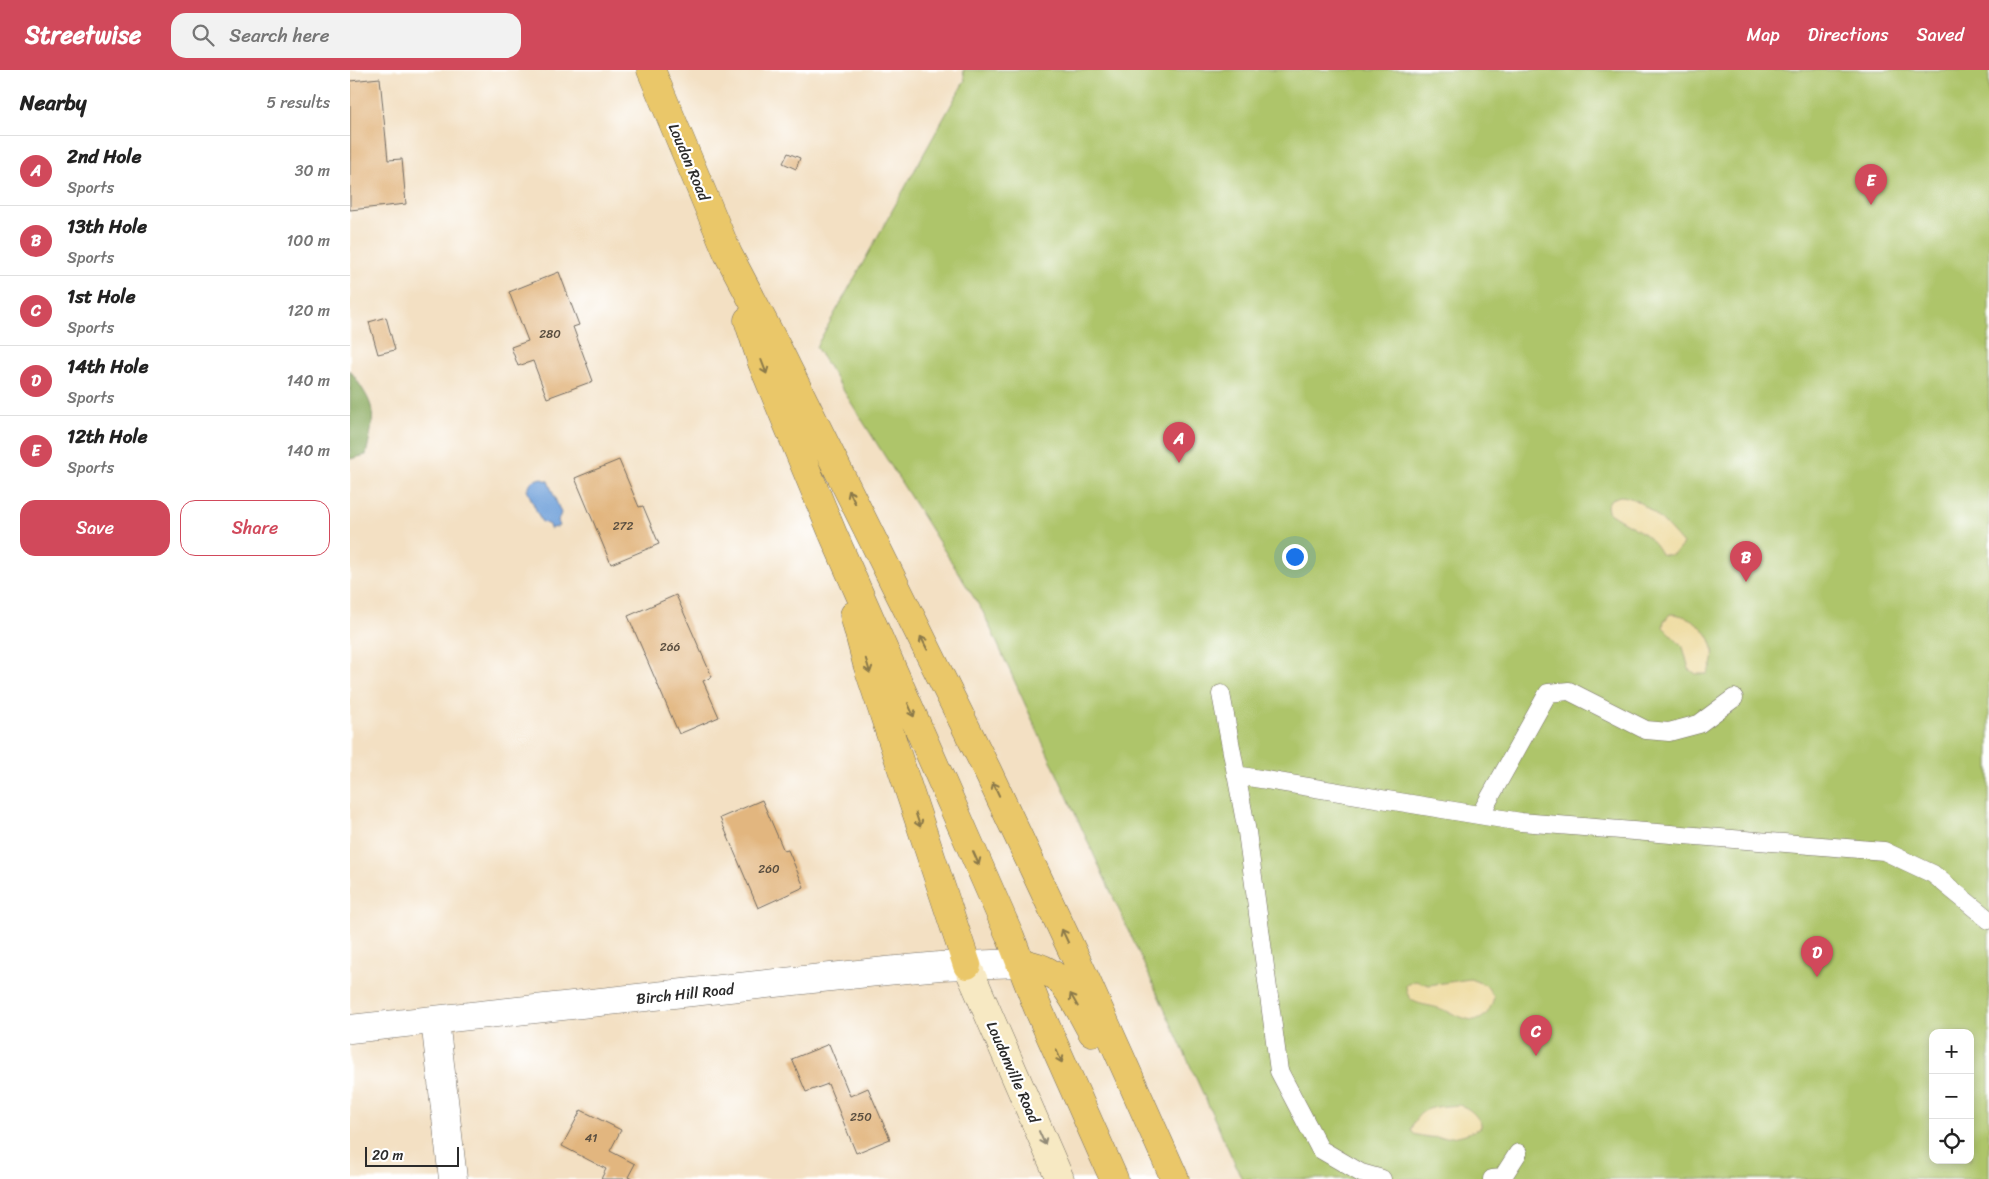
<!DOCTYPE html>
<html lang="en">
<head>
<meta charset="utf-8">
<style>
	body { margin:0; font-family:Sriracha,sans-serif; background:#f2f2f2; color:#222 }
	.controls { position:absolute; right:15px; bottom:15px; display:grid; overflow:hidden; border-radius:10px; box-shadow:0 2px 8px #0003 }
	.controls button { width:45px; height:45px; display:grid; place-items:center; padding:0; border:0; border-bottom:1px solid #e0e0e0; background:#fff; color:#222; font:25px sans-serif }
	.scale { position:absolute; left:15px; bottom:12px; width:94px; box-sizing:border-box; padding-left:5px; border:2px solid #2b2b2b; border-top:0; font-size:14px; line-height:18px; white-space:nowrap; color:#2b2b2b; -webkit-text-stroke:4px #fff; paint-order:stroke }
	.you { position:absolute; left:944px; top:486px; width:18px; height:18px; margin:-12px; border:4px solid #fff; border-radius:50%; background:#1a73e8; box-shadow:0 0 0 8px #1a73e833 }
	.badge { display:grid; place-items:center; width:32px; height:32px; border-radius:50%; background:#d1495b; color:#fff; font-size:16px; font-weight:700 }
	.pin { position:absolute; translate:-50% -41px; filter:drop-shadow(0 1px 2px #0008) }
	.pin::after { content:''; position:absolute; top:26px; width:18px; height:15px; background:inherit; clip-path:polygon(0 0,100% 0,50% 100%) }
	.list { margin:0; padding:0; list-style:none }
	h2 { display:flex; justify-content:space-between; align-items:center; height:65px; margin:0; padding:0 20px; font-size:21px }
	h2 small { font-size:16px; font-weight:400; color:#767676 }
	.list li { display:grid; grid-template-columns:32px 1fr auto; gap:15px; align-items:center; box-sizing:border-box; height:70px; padding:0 20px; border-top:1px solid #e0e0e0 }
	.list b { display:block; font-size:19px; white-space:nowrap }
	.list p { margin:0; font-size:16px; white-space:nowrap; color:#767676 }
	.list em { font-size:16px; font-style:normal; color:#767676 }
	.actions { display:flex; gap:10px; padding:15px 20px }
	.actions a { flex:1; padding:11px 0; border:1px solid #d1495b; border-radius:15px; text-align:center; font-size:18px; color:#d1495b }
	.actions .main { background:#d1495b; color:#fff }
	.icon { flex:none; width:28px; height:28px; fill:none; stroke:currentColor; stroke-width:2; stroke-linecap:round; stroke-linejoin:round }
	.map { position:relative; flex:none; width:1639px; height:1109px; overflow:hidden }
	header { display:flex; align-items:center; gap:30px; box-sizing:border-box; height:70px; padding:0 25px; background:#d1495b; color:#fff }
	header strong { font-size:24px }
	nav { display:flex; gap:28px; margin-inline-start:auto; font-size:18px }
	.search { width:350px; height:45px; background:#f2f2f2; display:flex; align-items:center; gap:12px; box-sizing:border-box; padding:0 18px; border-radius:15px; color:#767676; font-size:19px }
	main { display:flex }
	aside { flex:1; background:#fff }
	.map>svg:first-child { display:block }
</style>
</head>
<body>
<header>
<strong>Streetwise</strong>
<div class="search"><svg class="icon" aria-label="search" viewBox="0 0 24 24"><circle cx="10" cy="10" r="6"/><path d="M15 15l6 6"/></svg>Search here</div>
<nav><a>Map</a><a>Directions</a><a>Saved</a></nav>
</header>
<main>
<aside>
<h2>Nearby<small>5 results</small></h2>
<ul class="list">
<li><span class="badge">A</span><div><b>2nd Hole</b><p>Sports</p></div><em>30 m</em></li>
<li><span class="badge">B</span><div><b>13th Hole</b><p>Sports</p></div><em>100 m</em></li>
<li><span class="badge">C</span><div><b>1st Hole</b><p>Sports</p></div><em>120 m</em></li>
<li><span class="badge">D</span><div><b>14th Hole</b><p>Sports</p></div><em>140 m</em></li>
<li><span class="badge">E</span><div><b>12th Hole</b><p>Sports</p></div><em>140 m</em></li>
</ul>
<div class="actions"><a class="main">Save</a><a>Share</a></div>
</aside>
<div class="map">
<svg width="1639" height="1109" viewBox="0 0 1639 1109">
	<rect width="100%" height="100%" fill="#fff"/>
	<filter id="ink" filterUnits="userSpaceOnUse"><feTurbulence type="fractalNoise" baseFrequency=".02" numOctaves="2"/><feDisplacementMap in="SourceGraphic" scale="10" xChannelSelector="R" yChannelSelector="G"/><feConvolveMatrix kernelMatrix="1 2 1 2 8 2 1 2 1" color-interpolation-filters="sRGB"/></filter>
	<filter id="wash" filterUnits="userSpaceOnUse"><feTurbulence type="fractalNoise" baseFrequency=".0096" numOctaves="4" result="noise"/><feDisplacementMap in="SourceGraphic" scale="20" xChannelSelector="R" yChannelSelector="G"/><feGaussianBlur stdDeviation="1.12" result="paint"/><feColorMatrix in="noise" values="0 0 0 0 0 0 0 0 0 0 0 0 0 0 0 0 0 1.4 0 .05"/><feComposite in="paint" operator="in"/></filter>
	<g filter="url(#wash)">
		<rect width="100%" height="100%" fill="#f3e0c3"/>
		<path fill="#aec56a" stroke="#6c784a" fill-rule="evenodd" d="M613,0H1639V1109H892L633,542L466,277L615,10ZM1583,963H1620V1090H1583Z"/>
		<path fill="#8aaa5e" stroke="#5a6a44" d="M0,300C27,340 26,338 16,385L0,389Z"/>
		<path fill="#eeda9e" stroke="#8c8264" d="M1270,426C1292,426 1319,458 1333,474C1326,483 1323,487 1311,484C1299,460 1278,457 1258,442L1257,435L1261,429Z
			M1320,544C1351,544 1376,579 1357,604H1346L1339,599L1333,577L1313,557L1314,551Z
			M1120,909L1136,915L1144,927C1134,964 1114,947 1091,939C1076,933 1056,937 1056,915L1065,911L1079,915Z
			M1109,1035C1120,1038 1125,1044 1131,1053V1057C1112,1069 1084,1070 1064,1064L1061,1060C1068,1035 1087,1037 1109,1035Z"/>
		<path fill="#6fa0d9" stroke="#4d6682" d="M190,408L198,411L211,443L208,451L210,456L200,459L199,455L191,451L177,420L181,412Z"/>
		<g id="blocks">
			<path fill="#e2b67f" d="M30,8L38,90L52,89L56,134L0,140V11Z
				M438,83L450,88L446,99L433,93Z
				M209,202L229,255L223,257L243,311L197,328L183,291L168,296L161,277L178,271L159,222Z
				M36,247L45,280L28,284L19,252Z
				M269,390L289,437L293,436L309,474L261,494L225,408Z
				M326,525L362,607L353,611L369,647L329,664L278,546Z
				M412,730L434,781L438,780L454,817L408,838L370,748Z
				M479,974L500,1026L518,1018L540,1069L506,1083L478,1014L456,1022L442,989Z
				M231,1040L271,1060L260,1081L285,1094L278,1107L282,1109H251L256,1099L212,1076Z"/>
		</g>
	</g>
	<g filter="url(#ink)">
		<use href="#blocks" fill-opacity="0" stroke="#716a60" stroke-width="1"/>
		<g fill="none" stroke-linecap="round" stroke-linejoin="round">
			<g stroke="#716a60" stroke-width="19">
				<path id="lane" d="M871,624L897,762L929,1001L970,1079L1011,1103L1032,1109
					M886,705L1171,752L1534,781L1583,804L1639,850
					M1130,745L1198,623L1219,621L1296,660L1319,662L1349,654L1384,628
					M1142,1109L1152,1108L1168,1083"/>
			</g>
			<g stroke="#716a60" stroke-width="29">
				<path id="street" d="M85,950L103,1109
					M0,959L536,901L590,896L670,893"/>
			</g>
			<g stroke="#716a60" stroke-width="29">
				<path id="secondary" d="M617,895L710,1109"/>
			</g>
			<g stroke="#716a60" stroke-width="29">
				<path id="primary" d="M301,0L378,184L431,285L637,700L736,910L825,1109
					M398,250L412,293L483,464L660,866L687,936L764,1109
					M504,545L517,594L617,895
					M670,893C714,898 722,927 742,962"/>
			</g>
			<use href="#lane" stroke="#fff" stroke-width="18"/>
			<use href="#street" stroke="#fff" stroke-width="28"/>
			<use href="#secondary" stroke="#f7e9c3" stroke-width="28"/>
			<use href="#primary" stroke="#eac769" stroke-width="28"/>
		</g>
		<defs><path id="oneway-shaft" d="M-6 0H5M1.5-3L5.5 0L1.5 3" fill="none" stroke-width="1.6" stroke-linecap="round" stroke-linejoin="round" transform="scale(1.25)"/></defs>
		<g stroke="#8a794a">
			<use href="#oneway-shaft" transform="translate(414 297) rotate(69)"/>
			<use href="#oneway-shaft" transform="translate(502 427) rotate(-116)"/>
			<use href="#oneway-shaft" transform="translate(574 573) rotate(-117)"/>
			<use href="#oneway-shaft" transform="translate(518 596) rotate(73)"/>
			<use href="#oneway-shaft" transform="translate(561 640) rotate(66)"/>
			<use href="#oneway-shaft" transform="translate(646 719) rotate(-115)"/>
			<use href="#oneway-shaft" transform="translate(568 750) rotate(72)"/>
			<use href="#oneway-shaft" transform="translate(626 788) rotate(66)"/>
			<use href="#oneway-shaft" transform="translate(715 866) rotate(-115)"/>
			<use href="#oneway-shaft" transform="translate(724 930) rotate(-120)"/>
			<use href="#oneway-shaft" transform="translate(709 986) rotate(66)"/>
		</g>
		<use stroke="#918a77" href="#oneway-shaft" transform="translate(692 1068) rotate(66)"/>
	</g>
	<g text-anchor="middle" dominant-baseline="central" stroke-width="4.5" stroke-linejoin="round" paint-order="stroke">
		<g font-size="12" fill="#594e40">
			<text x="200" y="264">280</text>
			<text x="273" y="456">272</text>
			<text x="320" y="577">266</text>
			<text x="419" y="799">260</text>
			<text x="511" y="1047">250</text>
			<text x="241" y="1068">41</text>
		</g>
		<g font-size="15" fill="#2b2b2b" stroke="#fff">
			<text transform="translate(339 92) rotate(67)">Loudon Road</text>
			<text transform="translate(335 924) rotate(-6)">Birch Hill Road</text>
			<text transform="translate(663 1002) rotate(66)">Loudonville Road</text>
		</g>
	</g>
</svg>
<div class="controls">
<button>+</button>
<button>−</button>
<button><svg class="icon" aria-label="locate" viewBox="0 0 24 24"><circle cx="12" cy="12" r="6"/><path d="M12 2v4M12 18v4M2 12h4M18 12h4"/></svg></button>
</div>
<div class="scale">20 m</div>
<div class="you"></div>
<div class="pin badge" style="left:829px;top:393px">A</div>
<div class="pin badge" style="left:1396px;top:512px">B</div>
<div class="pin badge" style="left:1186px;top:986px">C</div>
<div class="pin badge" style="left:1467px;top:907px">D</div>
<div class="pin badge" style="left:1521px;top:135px">E</div>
</div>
</main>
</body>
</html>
